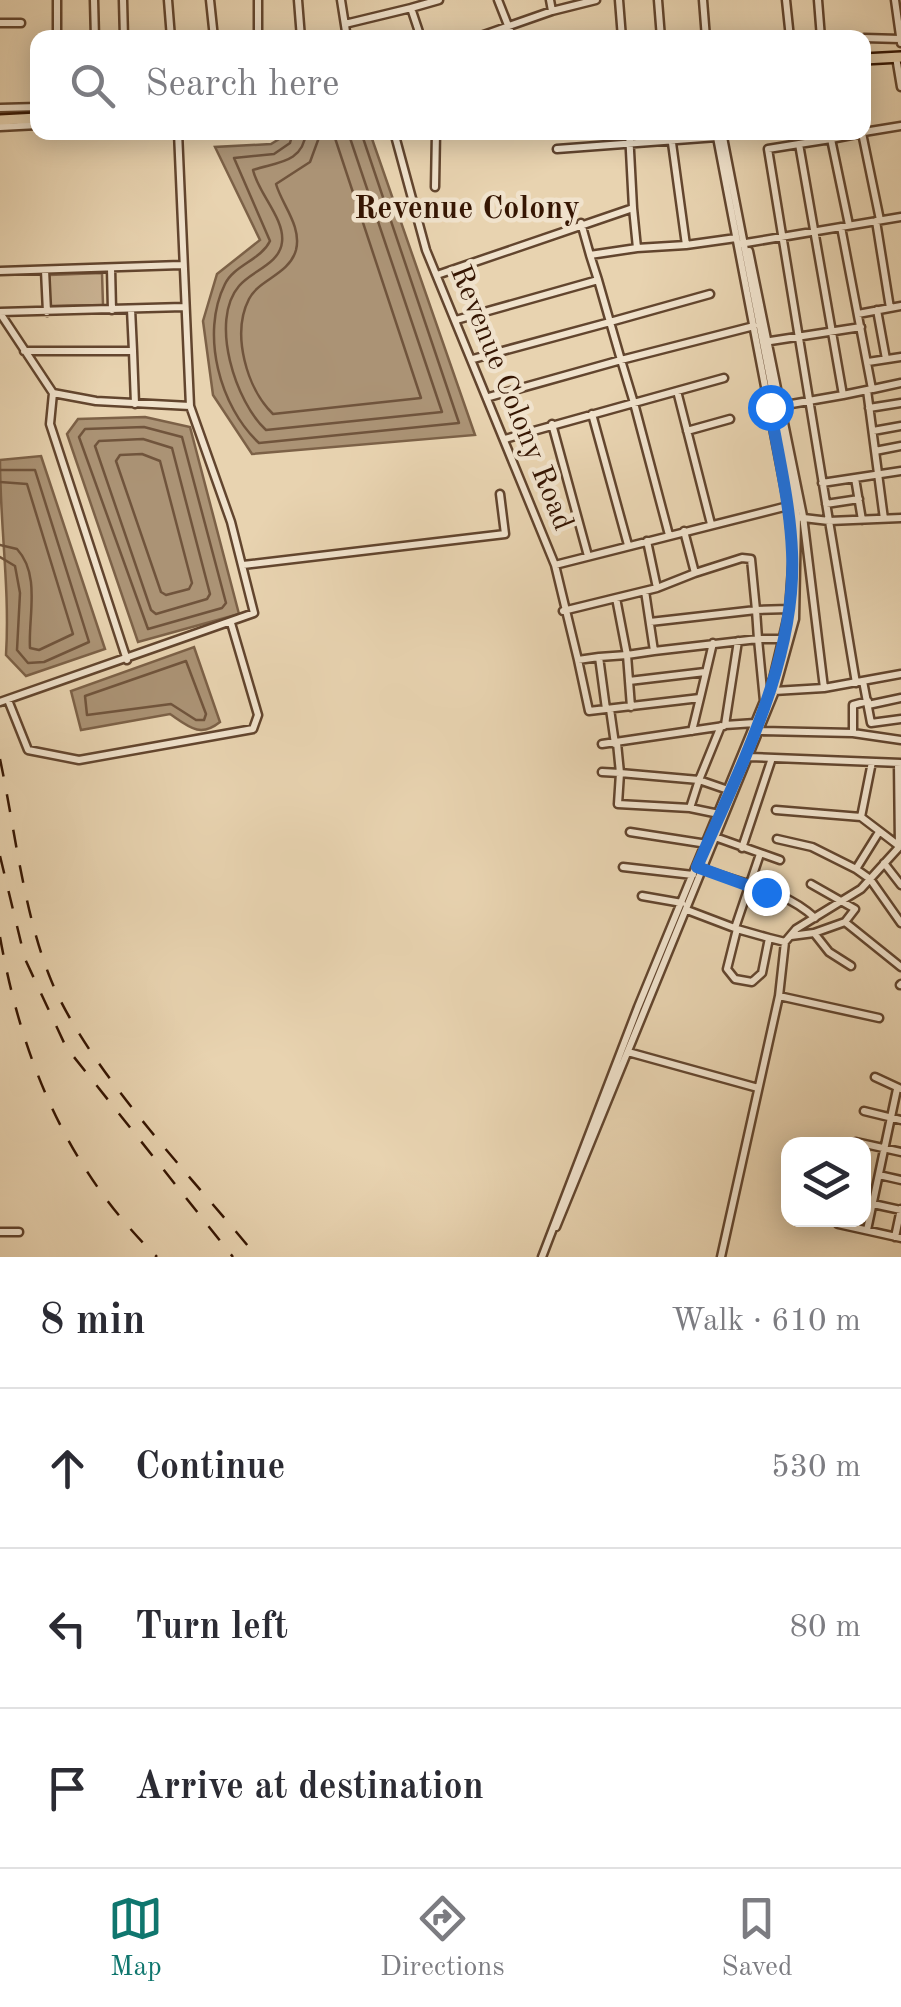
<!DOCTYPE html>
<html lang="en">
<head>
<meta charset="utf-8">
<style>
	body { margin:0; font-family:"Old Standard TT",serif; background:#f7f7f7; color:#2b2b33 }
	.controls { position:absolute; right:30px; bottom:30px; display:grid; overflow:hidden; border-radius:20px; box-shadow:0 5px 25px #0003 }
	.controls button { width:90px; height:90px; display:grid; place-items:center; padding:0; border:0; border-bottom:2px solid #e1e1e2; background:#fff; color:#2b2b33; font:50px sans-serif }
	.stop { position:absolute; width:30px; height:30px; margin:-22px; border:8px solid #1a73e8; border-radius:50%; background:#fff }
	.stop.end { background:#1a73e8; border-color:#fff; box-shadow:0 2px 10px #0008 }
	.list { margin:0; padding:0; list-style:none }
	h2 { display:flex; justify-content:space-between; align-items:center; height:130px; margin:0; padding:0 40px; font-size:42px }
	h2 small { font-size:32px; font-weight:400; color:#7c7c81 }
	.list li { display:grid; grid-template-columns:65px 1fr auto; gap:30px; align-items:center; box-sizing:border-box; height:160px; padding:0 40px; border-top:2px solid #e1e1e2 }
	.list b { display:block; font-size:38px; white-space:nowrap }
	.list em { font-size:32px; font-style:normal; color:#7c7c81 }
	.icon { flex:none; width:55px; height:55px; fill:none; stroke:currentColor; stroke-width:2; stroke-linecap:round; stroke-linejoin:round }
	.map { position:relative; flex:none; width:901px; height:1257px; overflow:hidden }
	.search { position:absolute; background:#fff; box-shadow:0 5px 25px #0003; left:30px; right:30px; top:30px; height:110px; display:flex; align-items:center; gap:25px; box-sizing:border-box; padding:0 35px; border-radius:20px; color:#7c7c81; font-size:38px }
	.sheet { height:610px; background:#fff }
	nav { display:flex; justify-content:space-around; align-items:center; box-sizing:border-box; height:140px; border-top:2px solid #e1e1e2; background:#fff; font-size:28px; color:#7c7c81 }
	nav a { display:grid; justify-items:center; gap:5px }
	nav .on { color:#0f766e }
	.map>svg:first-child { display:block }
</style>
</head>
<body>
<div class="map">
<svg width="901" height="1257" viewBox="0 0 901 1257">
	<rect width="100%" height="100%" fill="#e8d3b0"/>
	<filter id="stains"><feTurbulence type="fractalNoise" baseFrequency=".002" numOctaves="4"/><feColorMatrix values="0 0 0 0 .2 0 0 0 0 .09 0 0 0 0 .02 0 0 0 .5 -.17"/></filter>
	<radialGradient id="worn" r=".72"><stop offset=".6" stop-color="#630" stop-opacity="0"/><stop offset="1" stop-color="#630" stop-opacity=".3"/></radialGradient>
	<path fill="#cab393" stroke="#80644b" stroke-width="2.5" d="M102,273L103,305L50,306L49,275Z"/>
	<path fill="#ab9375" stroke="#7c6147" stroke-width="2.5" d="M289,133H370L475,435L252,454L213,395L203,321L217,274L260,240L215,147L271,144Z
		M145,417L190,427L239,614L138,642L67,434L78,419Z
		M41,456L105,649L26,676L6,655C10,589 0,526 0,460Z
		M194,647L220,722C200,738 189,727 170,714L81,730L71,691Z"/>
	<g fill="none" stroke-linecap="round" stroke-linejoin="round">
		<path stroke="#70543c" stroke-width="2.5" d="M293,132L290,143L274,154L234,158L270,241C261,260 234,265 225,284C200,334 220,407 259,443L459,423L361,132
			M306,132C303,164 275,162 253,170C258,193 285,219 282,242C280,264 251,271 239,286C209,321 236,403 266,430L442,412L348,132
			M321,132L310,162L276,184C282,205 302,226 296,250C289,275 259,279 249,299C231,334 247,389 273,414L421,398L333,132
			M144,427L182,437L226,603L222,608L148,629L79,437L85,429Z
			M143,439L172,448L210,594L207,599L156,614L151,610L95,446L99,441Z
			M142,454L160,461L192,583L189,589L166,595L161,592L116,461L120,455Z
			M0,470H35L89,642L44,662L28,663L17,650L20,593L15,566L0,557
			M0,482L27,484L73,634L39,650L30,648C28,617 41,575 17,549L0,545
			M186,661L206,714L204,720H196L171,704L87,715L85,696Z"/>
		<g stroke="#62452e" stroke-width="11">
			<path id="minor" d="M94,0L95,38
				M123,0L124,38
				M168,0L171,38
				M210,0L214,38
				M258,0V38
				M298,0L301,38
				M341,0L347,38
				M498,0L513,38
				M619,0L622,38
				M658,0L661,38
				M703,0L706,38
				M786,0L790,38
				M818,0L821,38
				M895,0L901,43
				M411,8L439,0
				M552,11L596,0
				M0,23H21
				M345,24L411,8L421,38
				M57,38V0
				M475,38L552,11L550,0
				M864,38L900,39
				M896,57L901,87
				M0,108L38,107
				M0,127L38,125
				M394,132L426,250L555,565L788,506
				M830,132L831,139L862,133L880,220
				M864,132L901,126
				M672,143L686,245L736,238
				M799,144L831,139L849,225
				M557,149L717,137
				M435,187L436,132
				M876,221L890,308
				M581,223L590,255L637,248L633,208
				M841,227L872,389L867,390L884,519
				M740,244L901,217
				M637,248L686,245
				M749,251L803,516L824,688
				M111,268L112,310
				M45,270L47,312
				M0,271L181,265
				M437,275L633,208L629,132
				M598,280L610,322L710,294
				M131,309L133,351
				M877,310L886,359
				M0,312L184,307
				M0,313L53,393L96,401L190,406L178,132
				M858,314L901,306
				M456,320L598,280L590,255
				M764,342L861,327
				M24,351H133L135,404
				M473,359L610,322L621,360L489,397
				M868,362L901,357
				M873,389L901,383
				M677,391L711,524
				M53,393L50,424L127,660
				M780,406L843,395
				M869,408L901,403
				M592,414L628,545
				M552,424L588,556
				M687,431L730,419
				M873,431L901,426
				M505,439L634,403L621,360L754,326
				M875,451L901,446
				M855,478L862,520
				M822,483L901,471
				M826,504L859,499
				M795,517L829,521L768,149L799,144L843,395L867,390
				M669,535L634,403L724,378
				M243,565L505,534L500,494
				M555,565L578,660L599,657
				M695,573L742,558L751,559L756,610L789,609
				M657,588L695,573L684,531
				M645,591L654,651L758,639L756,610L650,622
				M563,611L616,598
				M738,641L725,725L755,723
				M578,660L589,711L700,698L713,643
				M629,681L627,655L654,651
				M863,681L871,723L901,719
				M856,683L829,521L901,518
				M774,691L824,688L901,674
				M8,700L28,750L79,760L253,729L258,715L231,623
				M764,701L758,639H783
				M0,702L254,613L231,522L190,406
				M868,705L901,698
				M631,707L629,681L705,672
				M606,709L599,657L627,655L616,598L657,588L647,541
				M610,709L615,744
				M692,731L700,698
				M759,731L853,733L901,740
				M853,733V705L868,701
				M617,743L620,773L699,780L721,726
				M602,744L724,726
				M749,757L901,763
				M872,762L861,817L899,846
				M898,763L899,846
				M602,772L620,773L618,804L690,808L699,780L728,790
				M690,808L719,814
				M776,810L861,817
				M630,832L707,844
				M879,832L856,869L870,879L901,923
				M715,837L780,860
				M777,839L812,847L856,869
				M742,848L771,761
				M884,863L901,885
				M623,867L693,875
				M703,869C741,884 786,890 815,918
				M811,884L855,909L845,922L814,933
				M642,896L682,903
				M687,910L737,929L727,969L735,979L752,982L762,973L769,938L737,929
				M845,922L901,967
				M735,928L760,854
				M791,936L814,933L829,952L851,966
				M769,938L785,942L796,929L861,889L901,845
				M900,985L901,984
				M779,996L879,1018
				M628,1052L758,1088
				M875,1077L901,1089
				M864,1111L901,1120
				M856,1142L901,1152
				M879,1175L901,1180
				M873,1204L901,1210
				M838,1224L901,1238
				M556,1227L775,691L795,619L797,517L722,132
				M867,1230L897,1089
				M0,1232H19
				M895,1237L901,1209
				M542,1257L638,1007L773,679L789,611L793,554L788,506L716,132
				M721,1257L779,996L785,942"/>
		</g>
		<g stroke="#361603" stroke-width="14">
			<path id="major" d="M864,59L901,57
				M0,120L38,118"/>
		</g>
		<use href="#minor" stroke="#f0e2cc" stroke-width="6"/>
		<use href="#major" stroke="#e8d3b0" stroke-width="9"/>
		<path stroke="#361603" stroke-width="2.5" stroke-dasharray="18 18" stroke-linecap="butt" d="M0,759C15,830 23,908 49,975C84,1066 194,1179 257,1257
			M0,856L25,959L66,1047L233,1257
			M0,937C22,1060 67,1169 157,1257"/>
	</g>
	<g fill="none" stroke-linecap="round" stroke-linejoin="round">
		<path stroke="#1a73e8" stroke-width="12" d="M766,892L697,867C739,769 797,661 792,552C790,503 778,454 770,407"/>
	</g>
	<g text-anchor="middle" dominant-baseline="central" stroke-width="9" stroke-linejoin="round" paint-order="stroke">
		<g font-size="30" fill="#361603" stroke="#f0e2cc">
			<text transform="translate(511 398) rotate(68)">Revenue Colony Road</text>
		</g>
		<g font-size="32" font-weight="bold" fill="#361603" stroke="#f0e2cc">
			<text x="467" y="210">Revenue Colony</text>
		</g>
	</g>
	<rect width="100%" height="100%" filter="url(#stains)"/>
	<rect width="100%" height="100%" fill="url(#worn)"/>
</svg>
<div class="controls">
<button><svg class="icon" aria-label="layers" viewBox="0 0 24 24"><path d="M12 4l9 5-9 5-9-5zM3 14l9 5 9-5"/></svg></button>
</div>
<div class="stop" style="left:770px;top:407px"></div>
<div class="stop end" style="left:766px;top:892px"></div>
<div class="search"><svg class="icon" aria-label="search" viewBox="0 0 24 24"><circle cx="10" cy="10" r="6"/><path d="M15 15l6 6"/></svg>Search here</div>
</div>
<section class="sheet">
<h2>8 min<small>Walk · 610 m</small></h2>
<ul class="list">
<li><svg class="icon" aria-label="ahead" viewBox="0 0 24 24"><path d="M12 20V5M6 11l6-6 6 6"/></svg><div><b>Continue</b></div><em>530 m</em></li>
<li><svg class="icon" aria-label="left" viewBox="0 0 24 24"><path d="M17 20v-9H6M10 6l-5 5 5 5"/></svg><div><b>Turn left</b></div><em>80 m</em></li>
<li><svg class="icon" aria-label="arrive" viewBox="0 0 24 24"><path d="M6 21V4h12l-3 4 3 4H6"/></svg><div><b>Arrive at destination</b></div></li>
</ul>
</section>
<nav>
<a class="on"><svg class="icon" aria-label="map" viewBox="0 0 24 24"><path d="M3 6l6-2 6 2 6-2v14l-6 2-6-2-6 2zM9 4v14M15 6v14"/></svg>Map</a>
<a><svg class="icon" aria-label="directions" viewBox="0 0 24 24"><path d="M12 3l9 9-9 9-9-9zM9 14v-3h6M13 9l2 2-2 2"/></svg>Directions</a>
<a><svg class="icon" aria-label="saved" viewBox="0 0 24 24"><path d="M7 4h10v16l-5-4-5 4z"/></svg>Saved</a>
</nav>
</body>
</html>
